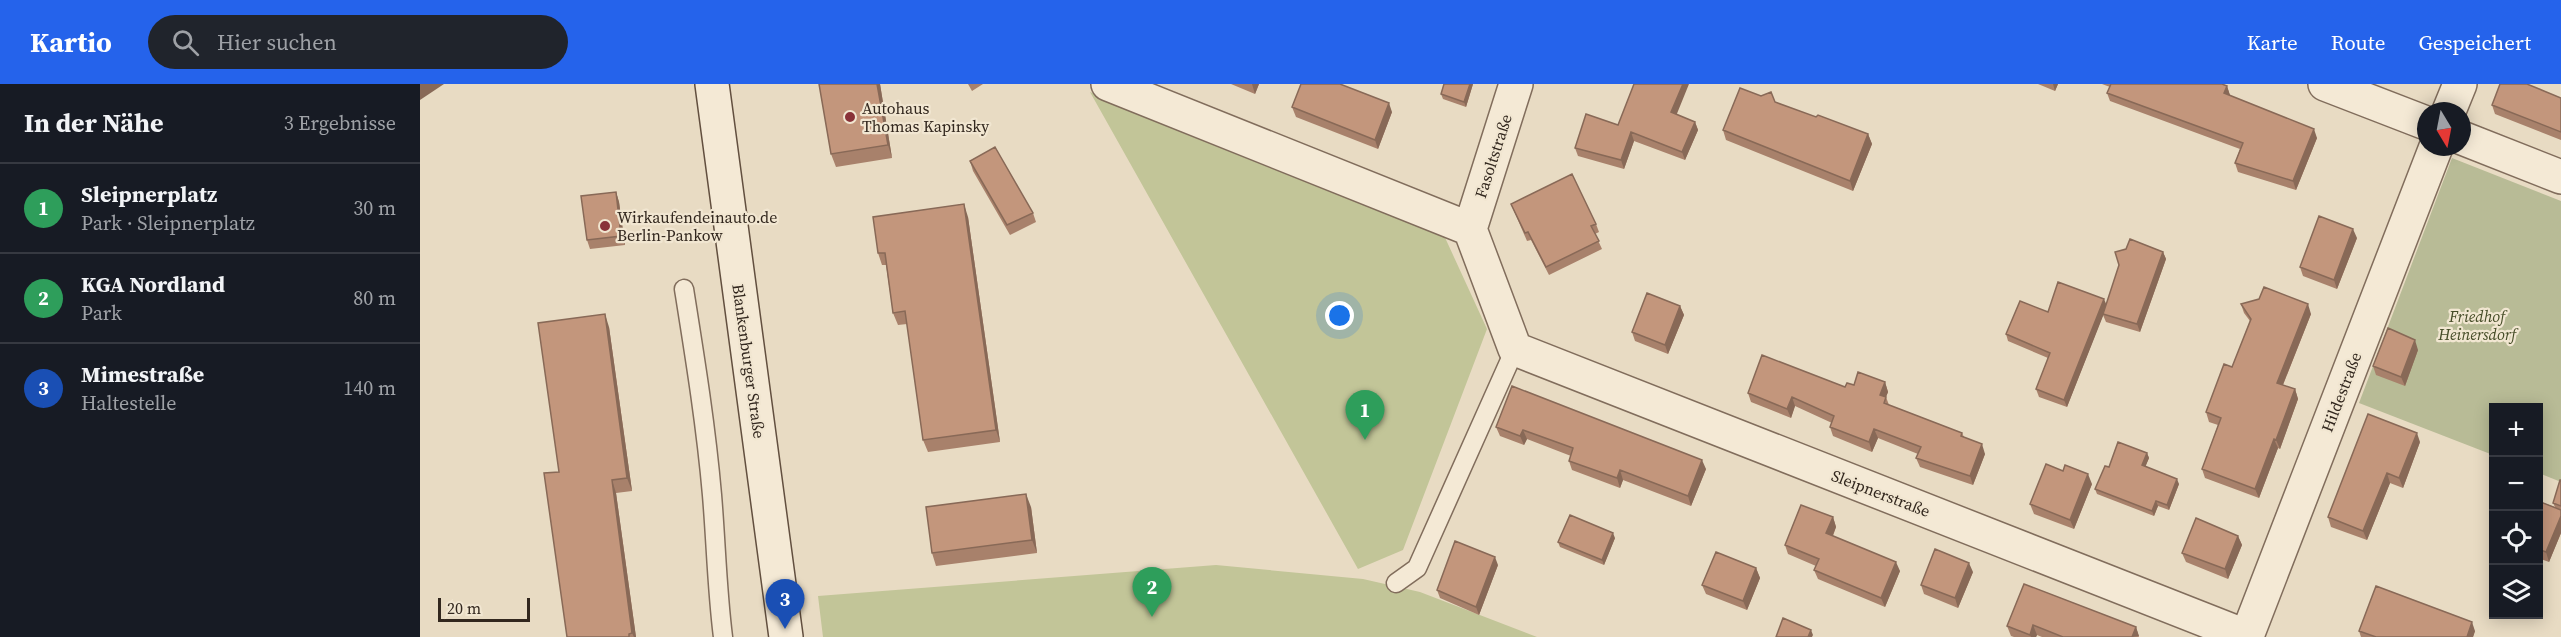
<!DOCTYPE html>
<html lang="de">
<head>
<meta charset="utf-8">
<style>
	body { margin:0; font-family:"Source Serif 4",serif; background:#20242c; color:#f1f3f6 }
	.controls { position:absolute; right:18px; bottom:18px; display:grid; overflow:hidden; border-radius:0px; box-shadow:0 3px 15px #0003 }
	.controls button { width:54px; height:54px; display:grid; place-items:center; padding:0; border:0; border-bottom:2px solid #363941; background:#171b24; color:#f1f3f6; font:30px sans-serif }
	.compass { position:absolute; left:1997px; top:18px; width:54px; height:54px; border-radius:50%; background:#171b24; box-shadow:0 3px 15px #0003; rotate:170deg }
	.scale { position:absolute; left:18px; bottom:15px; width:92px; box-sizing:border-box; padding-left:6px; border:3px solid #32271e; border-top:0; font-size:16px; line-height:21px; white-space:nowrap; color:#32271e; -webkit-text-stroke:4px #f1e6d1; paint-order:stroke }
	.you { position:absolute; left:920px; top:232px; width:21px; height:21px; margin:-15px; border:4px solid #fff; border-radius:50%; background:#1a73e8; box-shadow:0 0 0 9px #1a73e833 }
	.badge { display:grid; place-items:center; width:39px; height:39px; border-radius:50%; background:#2563eb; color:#fff; font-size:20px; font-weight:700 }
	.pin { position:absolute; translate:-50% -50px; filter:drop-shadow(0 2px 3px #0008) }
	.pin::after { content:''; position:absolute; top:32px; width:21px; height:18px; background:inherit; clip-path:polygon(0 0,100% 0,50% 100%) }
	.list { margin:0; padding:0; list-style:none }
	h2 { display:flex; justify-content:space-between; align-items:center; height:78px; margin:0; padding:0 24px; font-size:26px }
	h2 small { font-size:20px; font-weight:400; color:#9ea1a6 }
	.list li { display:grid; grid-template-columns:39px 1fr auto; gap:18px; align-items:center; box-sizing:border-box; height:90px; padding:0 24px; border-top:2px solid #363941 }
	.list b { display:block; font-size:22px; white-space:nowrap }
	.list p { margin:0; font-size:20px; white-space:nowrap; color:#9ea1a6 }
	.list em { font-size:20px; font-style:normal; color:#9ea1a6 }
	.icon { flex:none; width:33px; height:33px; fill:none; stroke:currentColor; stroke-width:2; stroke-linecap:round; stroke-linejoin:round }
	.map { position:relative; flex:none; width:2141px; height:553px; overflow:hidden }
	header { display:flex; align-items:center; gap:36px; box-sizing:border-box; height:84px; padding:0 30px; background:#2563eb; color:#fff }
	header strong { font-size:28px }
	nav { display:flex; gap:33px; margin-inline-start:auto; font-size:21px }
	.search { width:420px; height:54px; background:#20242c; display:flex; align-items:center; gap:15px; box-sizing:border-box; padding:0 21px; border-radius:33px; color:#9ea1a6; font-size:22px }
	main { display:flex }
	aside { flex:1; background:#171b24 }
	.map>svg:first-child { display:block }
</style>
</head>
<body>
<header>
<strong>Kartio</strong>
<div class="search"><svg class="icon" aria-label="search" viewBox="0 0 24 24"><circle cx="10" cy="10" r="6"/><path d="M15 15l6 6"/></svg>Hier suchen</div>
<nav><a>Karte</a><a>Route</a><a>Gespeichert</a></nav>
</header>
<main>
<aside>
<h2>In der Nähe<small>3 Ergebnisse</small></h2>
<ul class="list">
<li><span class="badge" style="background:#2e9e5b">1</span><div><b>Sleipnerplatz</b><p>Park · Sleipnerplatz</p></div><em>30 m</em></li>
<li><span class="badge" style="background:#2e9e5b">2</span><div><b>KGA Nordland</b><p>Park</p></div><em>80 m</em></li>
<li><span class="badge" style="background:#1a4fb4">3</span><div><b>Mimestraße</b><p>Haltestelle</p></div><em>140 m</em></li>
</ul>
</aside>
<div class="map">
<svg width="2141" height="553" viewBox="0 0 2141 553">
	<rect width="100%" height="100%" fill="#e8dbc3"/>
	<path fill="#c2c598" d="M670,8L1022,147L1067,245L983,466L938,485Z
		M796,481L943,495L1000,508L1117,553H403L398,512Z"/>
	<path fill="#b8bb96" d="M2032,74L2141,117V398L2119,389L2118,324H2074L2073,371L1939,319Z"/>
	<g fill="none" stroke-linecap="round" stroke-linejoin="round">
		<g stroke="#816d5c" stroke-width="21">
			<path id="lane" d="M264,205C275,274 286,342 292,411C296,458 297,506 303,553
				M976,499L997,484L1095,265"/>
		</g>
		<g stroke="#816d5c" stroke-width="36">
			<path id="street" d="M688,0L1050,145L1095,265L1828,553
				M1905,0L2006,39
				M2029,27L2040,0
				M2042,54L2141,93
				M1050,145L1096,0
				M1827,552L2016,63"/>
		</g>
		<g stroke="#624f3f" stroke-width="36">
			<path id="secondary" d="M292,0L366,553"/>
		</g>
		<use href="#lane" stroke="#f4e9d5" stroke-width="18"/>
		<use href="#street" stroke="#f4e9d5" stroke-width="33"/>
		<use href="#secondary" stroke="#f4e9d5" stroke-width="33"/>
	</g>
	<path fill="#a8816b" d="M399,0H460L472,74L416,83L411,70Z
		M548,0H563L552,7Z
		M811,0H839L835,10Z
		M1053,0L1046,23L1023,15L1021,10Z
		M1618,0H1638L1635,7Z
		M1682,0H1802L1807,2L1810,12L1897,54L1876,106L1818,88L1815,79L1820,65L1690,17L1687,9L1690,3Z
		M2141,14V56L2075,30L2072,21Z
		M872,23L972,28L958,65L876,33Z
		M1257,31L1275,38L1278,46L1265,76L1214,57L1204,85L1158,72L1155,64Z
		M1396,33L1448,50L1452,60L1433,107L1306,56L1303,46Z
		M550,77L613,129L616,138L590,151L553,87Z
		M196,108L199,118L205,161L170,165L167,156Z
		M1091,120L1176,140L1179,148L1175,150L1182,165L1129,191L1111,156L1107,157Z
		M548,133L580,358L508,368L503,356L487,240L478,241L473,229L466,181H462L458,169Z
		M1937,154L1917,205L1883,192L1880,183Z
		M1743,168L1746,175L1720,248L1686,238L1683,231L1647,323L1619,313L1616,305L1628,274L1588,257L1586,250L1628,228L1686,221Z
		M1821,220L1891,230L1863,301L1875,305L1878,315L1860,365L1858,364L1839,414L1785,394L1782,385L1798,341L1789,338L1786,328L1812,283L1830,237L1824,229Z
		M1260,222L1264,231L1248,270L1215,257L1212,248Z
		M189,243L212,407L196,409L216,553H147L139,388Z
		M1998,266L1985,302L1956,291L1953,282Z
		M1465,298L1468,308L1466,313L1469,321L1542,349L1544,353L1565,370L1553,401L1500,383L1496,374L1498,370L1458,354L1452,368L1413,352L1410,343L1412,339L1375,322L1371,334L1331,318L1328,309L1425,303L1434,301Z
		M1092,302L1286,385L1271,422L1203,396L1200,404L1152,386L1149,377L1151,372L1107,355L1104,361L1080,352L1076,343Z
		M2000,358L1983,404L1970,399L1947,456L1911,443L1908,433Z
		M1727,369L1729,374L1725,383L1759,400L1749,426L1738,422L1734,432L1677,410L1675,405L1689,383Z
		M2141,396V449L2129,478L2118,474V417L2135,423L2133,419Z
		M1672,400L1654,445L1614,430L1610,420Z
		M611,423L617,469L516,482L512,469Z
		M1413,433L1416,443L1413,452L1480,487L1465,523L1398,495L1394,486L1396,482L1368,470L1365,461Z
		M1818,452L1822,461L1808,495L1766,478L1762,469Z
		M1195,454L1184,481L1140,463L1138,458Z
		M1078,481L1059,531L1020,514L1017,506Z
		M1336,484L1340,494L1327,526L1286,510L1282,501Z
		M1553,488L1538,524L1504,510L1501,501Z
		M1604,500L1716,543L1719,553H1622L1617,551L1616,553H1594L1591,552L1587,542Z
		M1939,547H2055L2053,553H1941Z"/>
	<path fill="#886957" d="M0,0H24L0,16Z
		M457,0H460L472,74L468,61Z
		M832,0H839L835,10Z
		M1050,0H1053L1046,23L1044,18Z
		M1263,0H1269L1254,37L1251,28Z
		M1633,0H1638L1635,7Z
		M1807,2L1810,11L1807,18L1804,9Z
		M969,19L972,28L958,65L955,56Z
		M1275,38L1278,46L1265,76L1262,68Z
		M1894,45L1897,54L1876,106L1873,97Z
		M1211,48L1214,57L1204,85L1201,76Z
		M1448,50L1452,60L1433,107L1430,97Z
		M196,108L199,118L205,161L201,152Z
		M544,120L548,133L580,358L576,346Z
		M1933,145L1937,154L1917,205L1914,196Z
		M1743,168L1746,175L1720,248L1717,240Z
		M1684,215L1687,222L1647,323L1644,316Z
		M1888,220L1891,230L1860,308L1857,299Z
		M1260,222L1264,231L1248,270L1245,261Z
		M185,230L189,243L212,407L207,394Z
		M1995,256L1998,266L1985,302L1981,293Z
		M1465,298L1468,308L1463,320L1460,311Z
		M1875,305L1878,315L1860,365L1856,356Z
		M1372,313L1375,322L1371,334L1367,325Z
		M1454,345L1458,354L1452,368L1449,358Z
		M1103,346L1107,355L1104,361L1100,352Z
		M1997,349L2000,358L1983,404L1979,394Z
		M1854,355L1858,364L1839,414L1835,405Z
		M1562,360L1565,370L1553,401L1550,392Z
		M1727,369L1729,374L1724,386L1722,381Z
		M1282,376L1286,385L1271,422L1268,412Z
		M1200,386L1203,396L1200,404L1197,394Z
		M1967,389L1970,399L1947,456L1943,447Z
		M1668,390L1672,400L1654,445L1650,436Z
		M1757,395L1759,400L1749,426L1747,421Z
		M192,396L196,409L216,553H214L212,549Z
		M606,410L611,423L617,469L612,456Z
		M1736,417L1738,422L1734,432L1732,427Z
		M2141,432V449L2129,478L2126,468Z
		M1413,433L1416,443L1410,458L1406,449Z
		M1193,449L1195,454L1184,481L1182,476Z
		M1818,452L1822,461L1808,495L1805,485Z
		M1075,473L1078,481L1059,531L1056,523Z
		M1476,478L1480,487L1465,523L1461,514Z
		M1549,479L1553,488L1538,524L1535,514Z
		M1336,484L1340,494L1327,526L1323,517Z
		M2052,538L2055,547L2053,553H2047Z
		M1613,541L1617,551L1616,553H1611L1610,551Z
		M1716,543L1719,552L1712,553Z
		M1391,546L1393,551L1392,553H1388Z"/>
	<path fill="#c3967c" stroke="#886957" stroke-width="1.5" d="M399,0H457L468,61L411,70Z
		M881,0H920L969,19L955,56L872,23Z
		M1024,0H1050L1044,18L1021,10Z
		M1214,0H1263L1251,28L1275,38L1262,68L1211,48L1201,76L1155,64L1166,30L1198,41Z
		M1691,0H1802L1807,2L1804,9L1894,45L1873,97L1815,79L1823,59L1687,9Z
		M2080,0H2107L2141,14V48L2072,21Z
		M1320,4L1341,12L1351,8L1355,18L1396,33L1398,31L1448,50L1430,97L1303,46Z
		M575,63L613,129L587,141L550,77Z
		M1152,90L1176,140L1171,142L1179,157L1126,183L1108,148L1105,149L1091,120Z
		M196,108L201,152L167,156L161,112Z
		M544,120L576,346L503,356L485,227L473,229L465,169H458L453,133Z
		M1899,132L1933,145L1914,196L1880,183Z
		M1710,155L1743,168L1717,240L1683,230L1699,181L1695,168L1706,165Z
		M1638,198L1684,215L1644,316L1616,305L1630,269L1586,250L1600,217L1628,228Z
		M1844,203L1888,220L1857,299L1875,305L1856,356L1854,355L1835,405L1782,385L1801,334L1786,328L1804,280L1812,283L1831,235L1821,220L1839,215Z
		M1227,209L1260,222L1245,261L1212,248Z
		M185,230L207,394L192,396L212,549L209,550V553H147L124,389L139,388L118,239Z
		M1968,244L1995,256L1981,293L1953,282Z
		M1342,271L1425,303L1427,299L1434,301L1438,288L1465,298L1460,311L1466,313L1464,319L1542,349L1541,352L1562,360L1550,392L1496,374L1501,363L1454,345L1449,358L1410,343L1414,332L1372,313L1367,325L1328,309Z
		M1092,302L1282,376L1268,412L1200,386L1197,394L1149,377L1153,364L1103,346L1100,352L1076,343Z
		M1948,330L1997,349L1979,394L1967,389L1943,447L1908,433Z
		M1698,358L1727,369L1722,381L1757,395L1747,421L1736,417L1732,427L1675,405L1685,382L1689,383Z
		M1626,380L1643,387L1645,381L1668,390L1650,436L1610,420Z
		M2140,396H2141V422L2133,419Z
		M606,410L612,456L512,469L506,423Z
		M2118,417L2141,426V432L2126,468L2118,465Z
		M1381,421L1413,433L1406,449L1476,478L1461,514L1394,486L1399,475L1365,461Z
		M1150,431L1193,449L1182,476L1138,458Z
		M1776,434L1818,452L1805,485L1762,469Z
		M1035,457L1075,473L1056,523L1017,506Z
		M1515,465L1549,479L1535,514L1501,501Z
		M1296,468L1336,484L1323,517L1282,501Z
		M1604,500L1716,543L1712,553H1643L1613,541L1610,551L1587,542Z
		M1956,502L2052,538L2047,553H1956L1939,547Z
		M1363,534L1391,546L1388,553H1356Z"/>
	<g fill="#893238" stroke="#f1e6d1" stroke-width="2">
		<circle cx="430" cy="33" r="6"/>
		<circle cx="185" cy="142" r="6"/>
	</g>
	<g text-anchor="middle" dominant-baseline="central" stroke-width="4.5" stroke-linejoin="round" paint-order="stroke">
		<g font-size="16" fill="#32271e" stroke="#f1e6d1" text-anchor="start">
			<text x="442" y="24">Autohaus<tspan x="442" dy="18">Thomas Kapinsky</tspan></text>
			<text x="197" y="133">Wirkaufendeinauto.de<tspan x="197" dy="18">Berlin-Pankow</tspan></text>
		</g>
		<g font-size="16" fill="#32271e" stroke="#f1e6d1">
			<text transform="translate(1073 72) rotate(-72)">Fasoltstraße</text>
			<text transform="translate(329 277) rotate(82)">Blankenburger Straße</text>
			<text transform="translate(1921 308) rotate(-69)">Hildestraße</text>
			<text transform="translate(1461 409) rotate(21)">Sleipnerstraße</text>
		</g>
		<g font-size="16" font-style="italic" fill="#454c27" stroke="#f1e6d1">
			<text x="2057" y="232">Friedhof<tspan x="2057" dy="18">Heinersdorf</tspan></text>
		</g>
	</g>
</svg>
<div class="controls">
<button>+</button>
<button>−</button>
<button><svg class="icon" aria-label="locate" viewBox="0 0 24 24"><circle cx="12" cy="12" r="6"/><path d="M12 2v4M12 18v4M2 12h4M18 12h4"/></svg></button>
<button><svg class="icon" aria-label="layers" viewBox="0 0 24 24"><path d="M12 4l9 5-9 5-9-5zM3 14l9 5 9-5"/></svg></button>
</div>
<svg class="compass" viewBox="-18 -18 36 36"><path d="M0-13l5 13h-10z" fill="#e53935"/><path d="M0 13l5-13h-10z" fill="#9ea1a6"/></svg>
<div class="scale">20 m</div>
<div class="you"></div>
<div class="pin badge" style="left:945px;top:356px;background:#2e9e5b">1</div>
<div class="pin badge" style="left:732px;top:533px;background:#2e9e5b">2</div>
<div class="pin badge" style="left:365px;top:545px;background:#1a4fb4">3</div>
</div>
</main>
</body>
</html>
